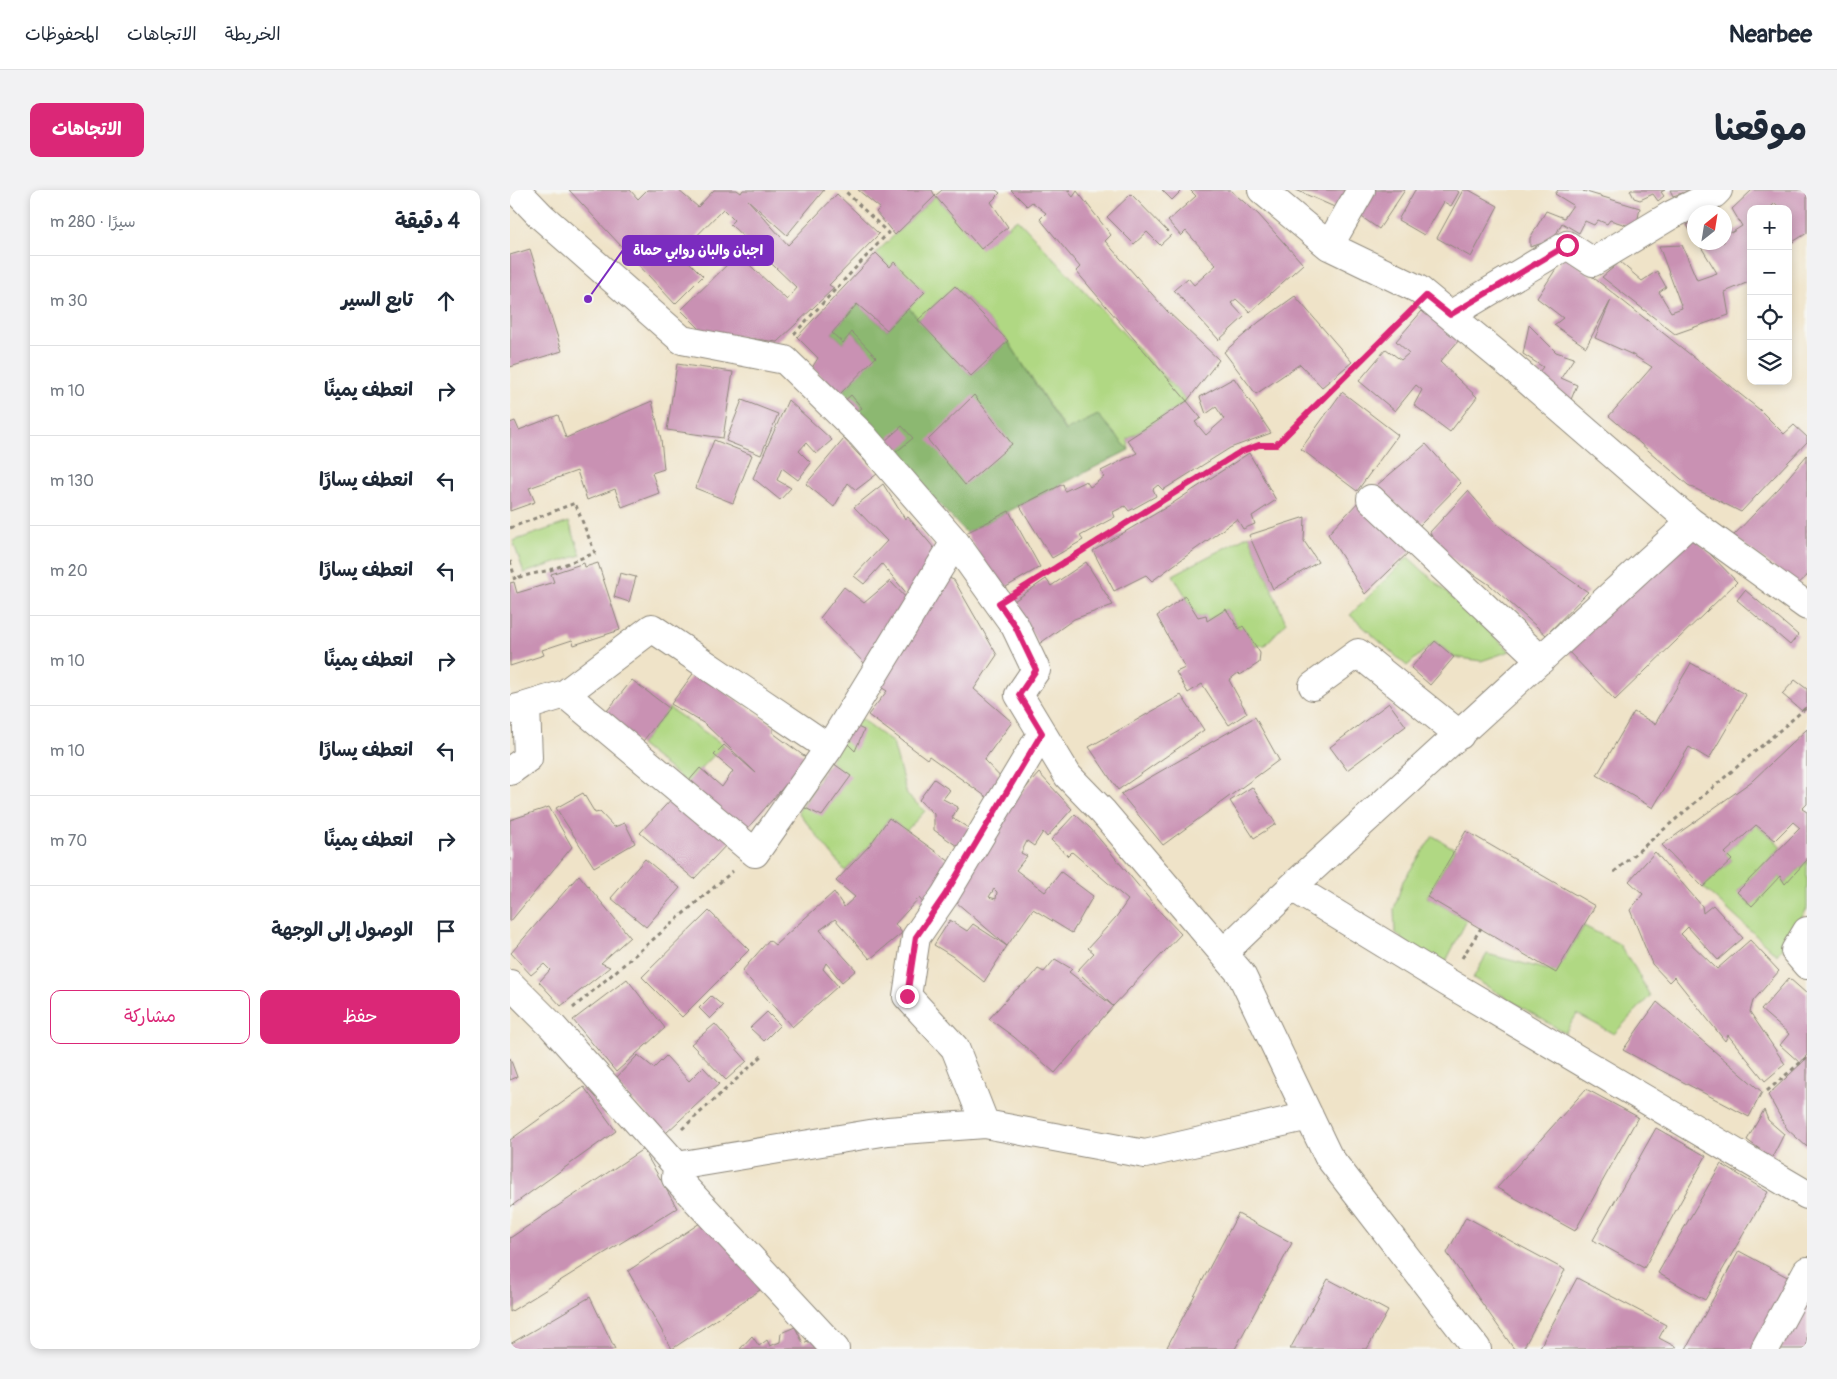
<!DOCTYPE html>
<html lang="ar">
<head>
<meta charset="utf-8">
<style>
	body { margin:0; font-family:Pangolin,"Playpen Sans Arabic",sans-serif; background:#f2f2f3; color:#1f2937; direction:rtl }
	.controls { position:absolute; right:15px; top:15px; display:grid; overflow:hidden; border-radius:10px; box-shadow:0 2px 8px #0003 }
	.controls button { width:45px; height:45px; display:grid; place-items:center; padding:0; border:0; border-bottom:1px solid #e0e1e3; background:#fff; color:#1f2937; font:25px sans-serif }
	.compass { position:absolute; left:1177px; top:15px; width:45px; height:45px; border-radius:50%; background:#fff; box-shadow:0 2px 8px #0003; rotate:30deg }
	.stop { position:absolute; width:15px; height:15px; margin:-11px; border:4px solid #db2777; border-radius:50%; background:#fff }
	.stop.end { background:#db2777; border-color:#fff; box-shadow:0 1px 5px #0008 }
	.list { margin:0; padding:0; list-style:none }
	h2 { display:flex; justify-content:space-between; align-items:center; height:65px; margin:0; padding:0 20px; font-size:21px }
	h2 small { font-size:16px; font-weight:400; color:#747a83 }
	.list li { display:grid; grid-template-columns:32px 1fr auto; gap:15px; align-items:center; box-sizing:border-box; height:90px; padding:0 20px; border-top:1px solid #e0e1e3 }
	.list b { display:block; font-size:19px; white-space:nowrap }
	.list em { font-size:16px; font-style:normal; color:#747a83 }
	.actions { display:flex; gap:10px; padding:15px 20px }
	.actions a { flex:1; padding:11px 0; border:1px solid #db2777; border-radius:10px; text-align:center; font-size:18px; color:#db2777 }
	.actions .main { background:#db2777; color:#fff }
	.icon { flex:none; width:28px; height:28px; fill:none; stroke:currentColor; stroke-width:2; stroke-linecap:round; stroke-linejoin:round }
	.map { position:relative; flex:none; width:1297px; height:1159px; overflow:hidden; direction:ltr; border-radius:10px }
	header { display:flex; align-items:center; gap:30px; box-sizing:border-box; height:70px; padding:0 25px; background:#fff; border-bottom:1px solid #e0e1e3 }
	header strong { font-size:24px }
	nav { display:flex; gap:28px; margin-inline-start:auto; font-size:18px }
	.intro { display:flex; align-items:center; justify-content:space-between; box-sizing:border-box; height:120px; padding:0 30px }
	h1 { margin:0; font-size:35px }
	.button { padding:12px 22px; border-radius:10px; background:#db2777; color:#fff; font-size:18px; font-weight:700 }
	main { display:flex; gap:30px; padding:0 30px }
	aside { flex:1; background:#fff; border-radius:10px; box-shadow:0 2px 8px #0003 }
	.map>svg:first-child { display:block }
</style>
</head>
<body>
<header>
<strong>Nearbee</strong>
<nav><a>الخريطة</a><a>الاتجاهات</a><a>المحفوظات</a></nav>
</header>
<div class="intro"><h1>موقعنا</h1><a class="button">الاتجاهات</a></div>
<main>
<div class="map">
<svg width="1297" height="1159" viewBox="0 0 1297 1159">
	<rect width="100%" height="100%" fill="#f6f6f2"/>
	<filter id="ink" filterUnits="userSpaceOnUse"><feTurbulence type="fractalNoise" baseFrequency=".02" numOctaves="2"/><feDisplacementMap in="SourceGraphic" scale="10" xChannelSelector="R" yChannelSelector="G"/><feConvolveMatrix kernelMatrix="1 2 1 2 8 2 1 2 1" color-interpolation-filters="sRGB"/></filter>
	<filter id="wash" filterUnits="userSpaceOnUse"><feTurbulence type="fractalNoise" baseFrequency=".0096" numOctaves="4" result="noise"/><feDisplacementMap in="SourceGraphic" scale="20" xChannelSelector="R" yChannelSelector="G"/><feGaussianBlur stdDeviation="1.12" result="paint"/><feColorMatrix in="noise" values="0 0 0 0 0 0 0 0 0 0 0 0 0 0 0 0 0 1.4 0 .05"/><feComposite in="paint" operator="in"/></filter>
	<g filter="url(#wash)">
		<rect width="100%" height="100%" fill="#efe3c8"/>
		<path fill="#b0d883" stroke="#6e8257" d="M425,6L471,58L507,29L677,211L618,249L619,260L588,225L556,241L498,151L445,96L408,130L399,118L415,102L385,73L380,77L366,63Z
			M59,332L71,365L14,383L3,351Z
			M739,345L776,433L755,455L746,456L733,437L729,439L716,419L697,431L695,425L688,427L663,385Z
			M898,367L1000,461L971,471L944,467L925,451L897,476L840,425Z
			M159,518L214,555L177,593L130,555Z
			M348,527L383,553L397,605L415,621L396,641L379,628L360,655L335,681L288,622Z
			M1246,635L1265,650L1271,657L1227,702L1241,716L1270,686L1275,694L1297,670V719L1267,765L1193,697L1222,670L1215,663Z
			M923,646L945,659L917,707L957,730L933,777L901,757L885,742L884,719L893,691Z
			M1074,736L1109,754L1125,778L1140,806L1104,844L1067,824L1055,843L963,788L977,764L1046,782Z"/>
		<path fill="#8cb871" stroke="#5c724e" d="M347,114L377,140L399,118L461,186L498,151L555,241L588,225L619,260L456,343L333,212L330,204L365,167L343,142L333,153L322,143Z"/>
		<g id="blocks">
			<path fill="#c991b3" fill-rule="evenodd" d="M59,0H120L128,9L137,0H168L188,17L204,0H227L231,3L233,0H314L277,45L238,10L278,55L327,4L369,44L319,95L324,98L267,152L193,142L171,120L228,64L277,110L287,98L220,34L224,30L213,19L170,63L193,86L165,114Z
				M348,0H422L425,6L385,45L366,22L370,18Z
				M432,0H486L490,3L481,12L498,37L471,59L425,6Z
				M501,0H560L558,1L563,7L567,1L601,45L595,51L657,121L709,170L677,211L566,81L570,77L530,29L536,23L522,12L517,16Z
				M652,0H672L662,10Z
				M680,0H720L748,24L793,74L740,122L726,109L721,113L734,127L709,150L664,100L678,88L684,95L706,75L676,41L671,46L658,31L686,6Z
				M786,0H851L838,23Z
				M860,0H895L869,39L846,23Z
				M905,0H946L949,2L941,16L934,12L914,45L888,30Z
				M953,0H959L988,16L961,67L927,48Z
				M1048,0H1074L1073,1L1130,18L1126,38L1100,30L1097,34L1088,30L1084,35L1075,31L1069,43L1052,33L1043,50L1020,57V48L1036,21L1054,28L1063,15L1045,4Z
				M1120,0H1155L1151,2L1154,6L1148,11L1143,4L1130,10L1124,8Z
				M1160,0H1182L1163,6Z
				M1242,0H1297V43L1278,55V19H1270L1265,13L1259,19H1241V79L1238,81L1241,91L1215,102L1219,125L1165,144L1092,87L1110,72L1132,91L1147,81L1156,97L1149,102L1161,122L1172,118L1149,56L1172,55L1187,90L1207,83L1188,52H1214V28L1221,43L1232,36L1222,19Z
				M621,4L661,45L650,55L637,42L624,54L597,27Z
				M1184,32V48L1177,35Z
				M20,59L52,161L0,177V65Z
				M366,63L380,77L384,72L415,102L377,140L347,114L322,143L333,153L342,142L366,167L330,204L302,178L308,168L287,147Z
				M1055,65L1250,220L1274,244L1284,235L1297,247V252L1231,322L1178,295L1099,226L1142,177L1123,165L1085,148L1101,110L1076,157L1044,135L1053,128L1027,108Z
				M445,96L498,151L461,186L408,130Z
				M785,106L842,172L812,197L790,174L746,204L714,162L749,132Z
				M918,114L956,142L930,172L967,207L940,242L904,215L912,200L906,195L885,221L849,191L876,159L891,170L899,163L886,151Z
				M1019,135L1046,162L1064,168L1051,188L1067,195L1060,212L1028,183L1033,177L1013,164Z
				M167,174L223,182L213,248L157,240Z
				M724,188L761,243L720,258L653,300L648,295L643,299L646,306L619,321L615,316L603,322L605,327L570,346L573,350L542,368L510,316L553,294L555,301L576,291L580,297L594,287L591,281L627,263L617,250L677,211L691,228L685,232L696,245L714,229L706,217L696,224L690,207Z
				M832,202L888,245L847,301L791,259Z
				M341,205L352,218L344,224L333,212Z
				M464,205L502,254L455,295L418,250Z
				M232,210L268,224L251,265L216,251Z
				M278,210L322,250L306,264L296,253L289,261L301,273L288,290L272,278L267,290L281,298L270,310L243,288Z
				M142,211L151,249L154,279L142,283L149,303L112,317L105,299L77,310L67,281L19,298L25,312L0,321V233L5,231L9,240L48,225L56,248Z
				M392,236L403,248L385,263L375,251Z
				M334,249L367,284L346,300L338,293L324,317L296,294Z
				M204,250L242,265L223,313L185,298Z
				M916,254L951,293L909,336L867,295Z
				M739,263L766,310L742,326L745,334L733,339L727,329L642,391L636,385L604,401L583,361L660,315Z
				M1297,265V386L1287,395L1223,346L1270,297Z
				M373,294L395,329L398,327L429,364L403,411L372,374L354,394L344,386L377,351L344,317Z
				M958,301L986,333L1014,358L1078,402L1036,445L980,395L950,375L924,353L920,342Z
				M851,309L902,359L855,404L818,344Z
				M499,321L530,377L491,400L456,343Z
				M795,327L794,351L808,372L763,399L739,345Z
				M1178,341L1227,392L1105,510L1056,459Z
				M576,372L603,415L564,429L529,454L501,413L536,389L541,396Z
				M74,373L75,377L88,373L110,440L64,455L62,450L32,460L34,465L0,476V393L4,392L7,403L44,392L41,384Z
				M110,383L126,387L119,412L104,407Z
				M431,385L444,390L487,465L464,499L502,532L474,570L498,595L485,613L419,566L417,569L358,525L377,501L366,494Z
				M380,391L400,412L362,481L310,428L334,397L354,413Z
				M1235,400L1288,445L1280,455L1227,410Z
				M675,406L688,427L696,425L697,431L716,419L729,439L733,436L750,463L749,473L730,485L728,483L719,490L737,523L719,535L692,494L678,503L666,482L675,478L647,426Z
				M925,451L944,467L920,495L901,478Z
				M1181,473L1236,505L1199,569L1179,557L1143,618L1087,585L1124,522L1145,534Z
				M185,481L263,536V543L298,569L235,641L177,593L190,578L212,597L223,581L204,565L214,555L246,583L195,534L161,514Z
				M122,490L159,518L130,555L93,526Z
				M1285,490L1297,499V516L1292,521L1272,504Z
				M671,505L694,540L608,600L579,557Z
				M879,513L896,536L837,580L820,557Z
				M745,527L769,570L653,655L611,604Z
				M341,534L354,540L345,561L334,550Z
				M1297,539V614L1292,619L1297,622V670L1275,694L1270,686L1242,716L1227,702L1290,638L1283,632L1265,650L1246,635L1215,663L1222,670L1193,697L1152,655L1242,591Z
				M320,571L341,586L312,626L293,617Z
				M529,583L562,619L537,647L533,642L524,656L517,651L511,663L517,666L506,680L535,702L551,682L583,706L562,743L523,719L497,756L439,706L505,610ZM484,699L487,702L486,709L479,707Z
				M424,589L440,600L433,609L448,617L442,628L462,640L450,658L424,640V624L409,610Z
				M742,597L766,634L744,648L720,611Z
				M73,603L85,623L90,622L104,637L115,633L125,653L84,677L46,618Z
				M166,604L220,651L184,689L130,643Z
				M39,617L62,657L0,732V630Z
				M565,624L581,639L652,724L671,744L603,816L545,883L504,847L479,829L502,803L519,790L528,779L534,782L545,769L562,779L559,782L603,816L567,781L584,763L578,758L606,727L618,710L562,662L558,666L541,650Z
				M379,628L443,674L415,715L409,708L385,734L392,743L360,769L325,729L310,740L346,780L332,792L316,773L313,779L328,796L282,837L232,781L259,750L265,755L324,702L334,717L345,707L326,691L360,655Z
				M956,641L1085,716L1046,783L917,707Z
				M1145,662L1192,716L1193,723L1203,715L1233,748L1208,770L1178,737L1171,744L1207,779L1240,750L1269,781L1243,811L1240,822L1275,874L1255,891L1218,845L1215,851L1164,787L1159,792L1142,774L1120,720L1133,704L1119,691Z
				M135,669L170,698L136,737L101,708Z
				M69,685L120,747L91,773L100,777L51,816L29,792L40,780L34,774L21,785L1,763Z
				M199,721L239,760L172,827L132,787Z
				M440,730L457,741L463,734L497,756L474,792L442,766L424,755Z
				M1279,788L1297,804V865L1290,873L1270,855L1279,844L1251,820Z
				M117,789L155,838L106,882L63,830Z
				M201,806L213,816L200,829L189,818Z
				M1147,812L1252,902L1239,927L1113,860Z
				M257,822L270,835L254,851L240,838Z
				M205,834L237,871L216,890L181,854Z
				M128,865L144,878L156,866L179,891L193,877L209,894L156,943L103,891Z
				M0,868L7,887L0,890Z
				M1297,868V957L1277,939L1258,905Z
				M74,897L106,941L0,1017V950Z
				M1076,899L1128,927L1065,1041L987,998Z
				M1254,920L1258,930L1274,944L1262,968L1237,950Z
				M1146,938L1196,966L1134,1078L1083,1050Z
				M133,959L167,1018L0,1122V1048Z
				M1211,974L1258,1002L1195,1110L1148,1083Z
				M728,1024L782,1053L725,1159H662L657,1157Z
				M956,1027L1055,1080L1013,1159H1004L937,1063Z
				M196,1029L212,1047L250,1100L162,1159L118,1081Z
				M1229,1061L1281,1089L1244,1159H1176Z
				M1067,1088L1156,1135L1149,1148L1166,1157L1165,1159H1029Z
				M818,1089L878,1121L857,1159H780Z
				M80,1107L105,1159H0V1154Z
				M1297,1108V1159H1271L1286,1124Z
				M285,1137L293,1153L308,1147L315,1159H230L242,1146L249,1156L257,1150L260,1156L270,1152L271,1143Z"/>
		</g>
	</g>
	<g filter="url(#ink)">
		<use href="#blocks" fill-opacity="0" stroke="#8d877a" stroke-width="1"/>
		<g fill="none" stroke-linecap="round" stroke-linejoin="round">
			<g stroke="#8d877a" stroke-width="30">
				<path id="minor" d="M6,0L31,26L172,150L275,170L352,245L445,352L505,436L526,480L509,505L558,586L593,622L731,784L818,966L967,1159
					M752,0L819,56L908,99L1000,175L1181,332L1297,416
					M819,56L851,0
					M940,125L1057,55L1083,72L1161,25L1204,4L1208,0
					M861,309L1031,470
					M803,496L848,463L950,545
					M16,516L55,504L245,663L319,558L142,438L55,504
					M0,520L16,516L18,568L0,581
					M319,558L445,352
					M782,697L937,792L1297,1005
					M1297,741L1285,761L1297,775
					M713,763L782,697L1181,332
					M0,794L42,836L167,976L166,988L325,1159
					M475,934L445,858L397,806L406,747L435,705L532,543
					M167,976L378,941L475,934L635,964L799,926
					M1255,1159L1297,1081"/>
			</g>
			<path stroke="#8d877a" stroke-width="3" stroke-dasharray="4 4" stroke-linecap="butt" d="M284,144L378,43L334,0
				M0,338L65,313L85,363L40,380L5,388
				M0,371L5,388L0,390
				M512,398L730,261L749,255H766L897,125
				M1104,682L1297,517
				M952,768L971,738
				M63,818L223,681
				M1257,901L1297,867
				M172,939L252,866"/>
			<use href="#minor" stroke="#fff" stroke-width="28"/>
		</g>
	</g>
	<g fill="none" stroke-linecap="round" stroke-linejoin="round" filter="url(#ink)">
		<path stroke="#db2777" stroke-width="6" d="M397,806L406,747L435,705L532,543L509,505L526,480L505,436L489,413L730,262L749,255H766L916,106L940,125L1057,55"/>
	</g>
	<path fill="none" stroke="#7b2cbf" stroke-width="2" d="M78 109L113 60"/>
	<circle fill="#7b2cbf" stroke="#f6f6f2" stroke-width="2" cx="78" cy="109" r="5"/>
	<rect fill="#7b2cbf" stroke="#7b2cbf" stroke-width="2" x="113" y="46" width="150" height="29" rx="5"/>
	<g font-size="14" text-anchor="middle" font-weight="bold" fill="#fff">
		<text x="188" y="65">اجبان والبان روابي حماة</text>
	</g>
</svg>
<div class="controls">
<button>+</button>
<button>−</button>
<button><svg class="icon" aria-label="locate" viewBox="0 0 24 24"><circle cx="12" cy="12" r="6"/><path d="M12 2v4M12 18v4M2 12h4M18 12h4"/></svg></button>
<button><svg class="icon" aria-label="layers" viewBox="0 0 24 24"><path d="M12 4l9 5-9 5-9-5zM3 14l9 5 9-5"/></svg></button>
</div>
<svg class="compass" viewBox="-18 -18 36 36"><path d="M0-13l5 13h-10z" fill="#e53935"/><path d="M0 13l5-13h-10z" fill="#747a83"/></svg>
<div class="stop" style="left:1057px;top:55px"></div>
<div class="stop end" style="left:397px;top:806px"></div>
</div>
<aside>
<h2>4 دقيقة<small>سيرًا · 280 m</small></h2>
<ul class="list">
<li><svg class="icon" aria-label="ahead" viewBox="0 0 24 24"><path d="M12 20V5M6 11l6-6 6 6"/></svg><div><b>تابع السير</b></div><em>30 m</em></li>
<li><svg class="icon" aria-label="right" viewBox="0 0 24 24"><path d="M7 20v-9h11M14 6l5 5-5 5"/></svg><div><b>انعطف يمينًا</b></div><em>10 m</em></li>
<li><svg class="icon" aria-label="left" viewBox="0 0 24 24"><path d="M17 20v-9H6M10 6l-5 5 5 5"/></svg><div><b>انعطف يسارًا</b></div><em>130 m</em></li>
<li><svg class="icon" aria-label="left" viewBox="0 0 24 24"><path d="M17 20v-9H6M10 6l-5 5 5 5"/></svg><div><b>انعطف يسارًا</b></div><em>20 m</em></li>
<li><svg class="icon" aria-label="right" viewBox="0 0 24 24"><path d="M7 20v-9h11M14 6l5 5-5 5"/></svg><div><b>انعطف يمينًا</b></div><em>10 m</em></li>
<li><svg class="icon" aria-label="left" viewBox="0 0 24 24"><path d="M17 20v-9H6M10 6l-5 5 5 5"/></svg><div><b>انعطف يسارًا</b></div><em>10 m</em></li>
<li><svg class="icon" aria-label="right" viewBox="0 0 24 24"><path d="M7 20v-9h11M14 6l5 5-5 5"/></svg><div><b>انعطف يمينًا</b></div><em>70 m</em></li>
<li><svg class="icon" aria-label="arrive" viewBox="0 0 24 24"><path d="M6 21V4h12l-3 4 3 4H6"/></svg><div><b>الوصول إلى الوجهة</b></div></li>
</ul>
<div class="actions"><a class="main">حفظ</a><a>مشاركة</a></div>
</aside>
</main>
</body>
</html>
